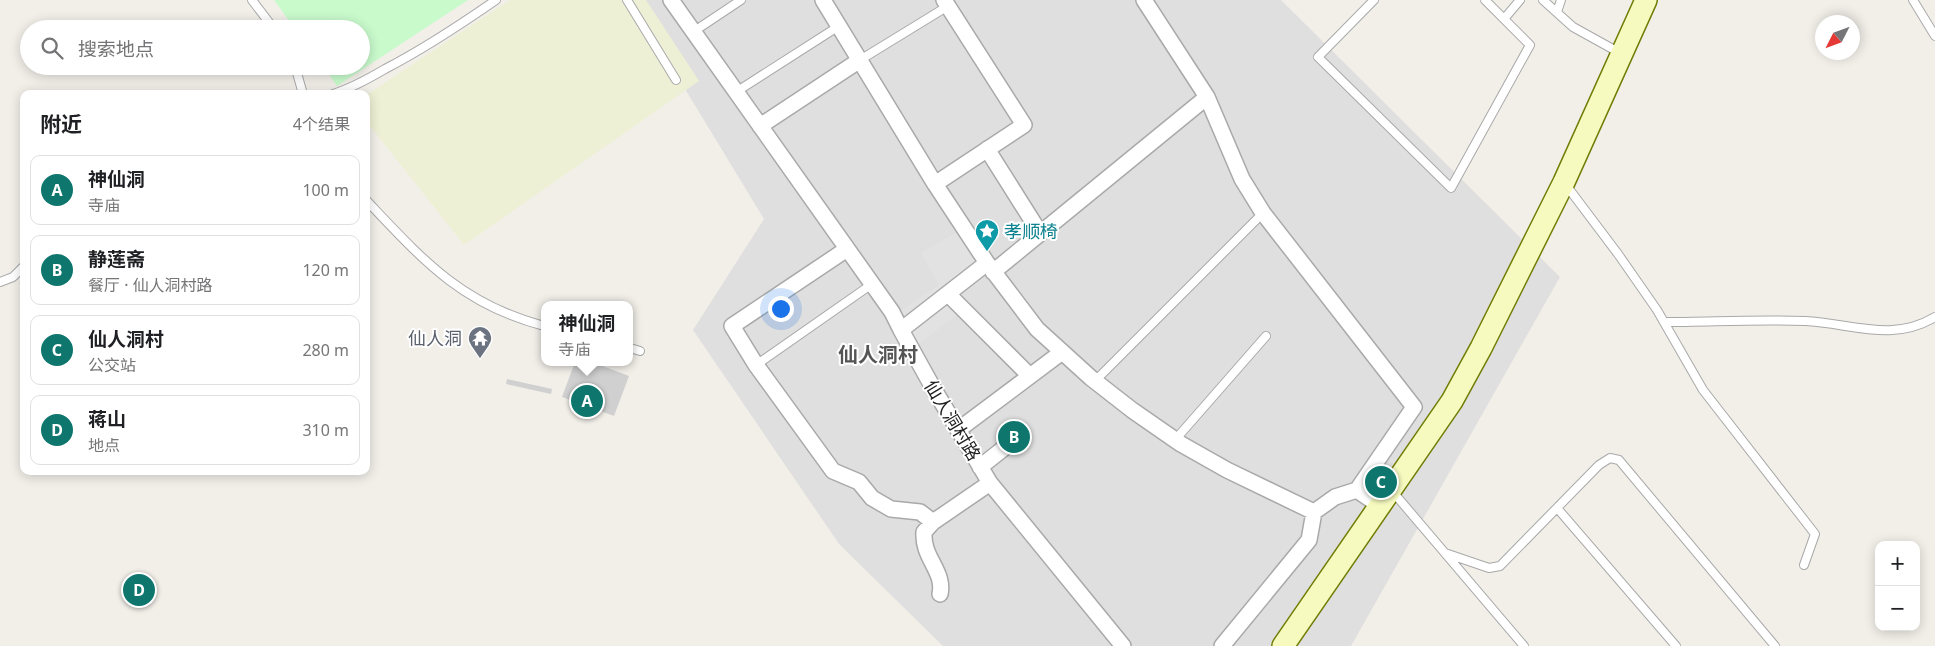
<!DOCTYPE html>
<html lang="zh">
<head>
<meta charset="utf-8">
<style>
	body { margin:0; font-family:"Noto Sans","Noto Sans SC",sans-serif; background:#f6f6f6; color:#202124 }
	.controls { position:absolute; right:15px; bottom:15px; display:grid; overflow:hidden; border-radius:10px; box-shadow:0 2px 12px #0003 }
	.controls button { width:45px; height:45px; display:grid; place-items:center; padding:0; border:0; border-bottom:1px solid #e0e0e0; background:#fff; color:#202124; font:25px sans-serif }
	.compass { position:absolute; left:1815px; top:15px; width:45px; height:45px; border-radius:50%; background:#fff; box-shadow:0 2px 12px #0003; rotate:228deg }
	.you { position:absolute; left:780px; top:308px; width:18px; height:18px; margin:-12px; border:4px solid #fff; border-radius:50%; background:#1a73e8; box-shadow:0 0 0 8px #1a73e833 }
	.badge { display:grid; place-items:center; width:32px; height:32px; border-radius:50%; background:#0f766e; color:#fff; font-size:16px; font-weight:700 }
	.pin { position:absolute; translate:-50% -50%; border:2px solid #fff; box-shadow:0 1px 5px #0006 }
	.popup { position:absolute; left:541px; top:301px; width:92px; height:65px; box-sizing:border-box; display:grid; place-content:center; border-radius:10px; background:#fff; filter:drop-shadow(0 1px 4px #0005); font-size:16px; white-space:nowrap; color:#757577 }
	.popup b { font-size:19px; color:#202124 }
	.popup::after { content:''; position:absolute; left:50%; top:100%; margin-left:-10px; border:10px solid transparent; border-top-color:#fff }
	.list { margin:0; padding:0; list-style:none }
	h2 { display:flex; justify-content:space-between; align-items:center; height:65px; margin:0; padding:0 20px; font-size:21px }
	h2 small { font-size:16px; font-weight:400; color:#757577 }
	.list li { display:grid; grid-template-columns:32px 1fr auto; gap:15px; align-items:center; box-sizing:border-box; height:70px; margin:0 10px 10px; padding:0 10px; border:1px solid #e0e0e0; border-radius:10px }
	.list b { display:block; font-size:19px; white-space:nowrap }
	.list p { margin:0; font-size:16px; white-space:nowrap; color:#757577 }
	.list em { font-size:16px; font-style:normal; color:#757577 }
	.icon { flex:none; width:28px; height:28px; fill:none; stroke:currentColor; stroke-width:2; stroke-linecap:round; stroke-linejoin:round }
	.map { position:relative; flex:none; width:1935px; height:646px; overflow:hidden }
	.search { position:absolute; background:#fff; box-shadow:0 2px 12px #0003; left:20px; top:20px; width:350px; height:55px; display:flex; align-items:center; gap:12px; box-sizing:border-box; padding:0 18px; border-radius:28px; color:#757577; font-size:19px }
	.panel { position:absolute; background:#fff; box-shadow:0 2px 12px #0003; left:20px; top:90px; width:350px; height:385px; border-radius:10px }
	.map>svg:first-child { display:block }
</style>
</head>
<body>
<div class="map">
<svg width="1935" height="646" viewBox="0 0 1935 646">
	<rect width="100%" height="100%" fill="#f2efe9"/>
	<path fill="#e0dfdf" d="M631,0H1281L1560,277L1351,646H943L839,544L693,330L764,219Z"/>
	<path fill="#d0d0d0" d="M575,362H592L629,376L614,416L562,397Z
		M507,379L552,389L551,394L506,384Z"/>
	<path fill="#eef0d5" d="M510,0H646L699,81L464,245L366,121V95Z"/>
	<path fill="#c8facc" d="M274,0H468L337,86L323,66H361V29H295Z"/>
	<path fill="#e2e2e2" d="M958,231L982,266L954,287L964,309L919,344L900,311L939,285L921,253Z"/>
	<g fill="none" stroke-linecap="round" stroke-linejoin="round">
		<g stroke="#a9a9a9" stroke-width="10">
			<path id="lane" d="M252,0L274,29
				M627,0L676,80
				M1374,0L1318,57L1451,188L1530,45L1485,0
				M1543,0L1573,27L1620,53
				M1913,0L1935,36
				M1557,12L1561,0
				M1504,19L1520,0
				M693,32L741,0
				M860,60L948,6
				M295,66L303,94
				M736,92L839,26
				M333,94C352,88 368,79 385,69C424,49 460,25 496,0
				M1566,185L1618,254L1657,310L1703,390L1815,534L1804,565
				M366,200C423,260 461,304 544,326
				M0,282L13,277L24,266
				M1664,322C1710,322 1758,319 1805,321C1851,323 1892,343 1935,317
				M630,348L640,351
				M756,365L872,284
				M1095,381L1263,213
				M1175,440L1266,336
				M1393,492L1524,646
				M1557,508L1676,646
				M1445,553L1489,568L1500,566L1599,465L1610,458L1619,460L1775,646"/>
		</g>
		<g stroke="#a9a9a9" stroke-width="18">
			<path id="street" d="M671,0L892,312L901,330
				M823,0L935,184L987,263L901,330L932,386L990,483L1123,646
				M1144,0L1207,97L1242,179L1263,213L1414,407L1357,490L1380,506
				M760,126L860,60
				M987,149L1040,233
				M935,184L1024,125L944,0
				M847,249L732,326L756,365L833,471L859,482L872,498L891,509L920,512L933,522
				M987,263L1037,329L1091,378L1132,410L1181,444L1227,470L1314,512L1335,497L1357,490
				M993,272L1207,97
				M948,294L1030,376
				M958,430L1062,352
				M980,467L1013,441
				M940,594C945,571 922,558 924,532L933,522L990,483
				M1222,646L1309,540L1314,512"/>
		</g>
		<g stroke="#707d05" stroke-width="24">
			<path id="secondary" d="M1283,646L1452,401L1481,348L1564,182L1646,0"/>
		</g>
		<use href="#lane" stroke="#fff" stroke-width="8"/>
		<use href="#street" stroke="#fff" stroke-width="15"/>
		<use href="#secondary" stroke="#f7fabf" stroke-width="21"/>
	</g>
	<defs>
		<g id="sight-pin" transform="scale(1.25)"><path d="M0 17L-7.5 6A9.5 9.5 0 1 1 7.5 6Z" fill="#0f9aa8" stroke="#fff"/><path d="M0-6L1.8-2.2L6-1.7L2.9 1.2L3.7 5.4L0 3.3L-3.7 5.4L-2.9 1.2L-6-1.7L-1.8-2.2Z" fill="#fff"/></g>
		<g id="temple-pin" transform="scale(1.25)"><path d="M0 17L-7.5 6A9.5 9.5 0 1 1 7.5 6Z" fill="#6b7280" stroke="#fff"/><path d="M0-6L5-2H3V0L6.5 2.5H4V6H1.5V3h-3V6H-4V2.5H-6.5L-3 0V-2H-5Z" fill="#fff"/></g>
	</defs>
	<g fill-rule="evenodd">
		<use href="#sight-pin" x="987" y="231"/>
		<use href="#temple-pin" x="480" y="338"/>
	</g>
	<g text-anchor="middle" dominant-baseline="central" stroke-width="4" stroke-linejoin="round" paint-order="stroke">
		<g font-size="18" fill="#0d838f" stroke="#fff" text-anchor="start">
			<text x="1004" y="231">孝顺椅</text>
		</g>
		<g font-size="18" fill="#5b616d" stroke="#fff" text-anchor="end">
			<text x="462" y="338">仙人洞</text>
		</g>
		<g font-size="18" fill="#222" stroke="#fff">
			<text transform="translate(953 420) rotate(59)">仙人洞村路</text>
		</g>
		<g font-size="20" font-weight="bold" fill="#555" stroke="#fff">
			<text x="878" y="354">仙人洞村</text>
		</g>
	</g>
</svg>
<div class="controls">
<button>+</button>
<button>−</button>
</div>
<svg class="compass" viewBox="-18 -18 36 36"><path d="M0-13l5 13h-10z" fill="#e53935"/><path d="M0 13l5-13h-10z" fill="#757577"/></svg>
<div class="you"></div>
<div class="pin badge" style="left:587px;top:401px">A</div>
<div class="popup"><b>神仙洞</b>寺庙</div>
<div class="pin badge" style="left:1014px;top:437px">B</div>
<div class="pin badge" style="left:1381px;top:482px">C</div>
<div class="pin badge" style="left:139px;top:590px">D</div>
<div class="search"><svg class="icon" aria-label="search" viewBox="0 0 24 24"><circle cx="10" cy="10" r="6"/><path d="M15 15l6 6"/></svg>搜索地点</div>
<section class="panel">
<h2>附近<small>4个结果</small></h2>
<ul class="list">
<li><span class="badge">A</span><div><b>神仙洞</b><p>寺庙</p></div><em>100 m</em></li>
<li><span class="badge">B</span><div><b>静莲斋</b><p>餐厅 · 仙人洞村路</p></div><em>120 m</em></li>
<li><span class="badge">C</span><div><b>仙人洞村</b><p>公交站</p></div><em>280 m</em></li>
<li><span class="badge">D</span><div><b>蒋山</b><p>地点</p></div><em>310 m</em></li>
</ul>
</section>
</div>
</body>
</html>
